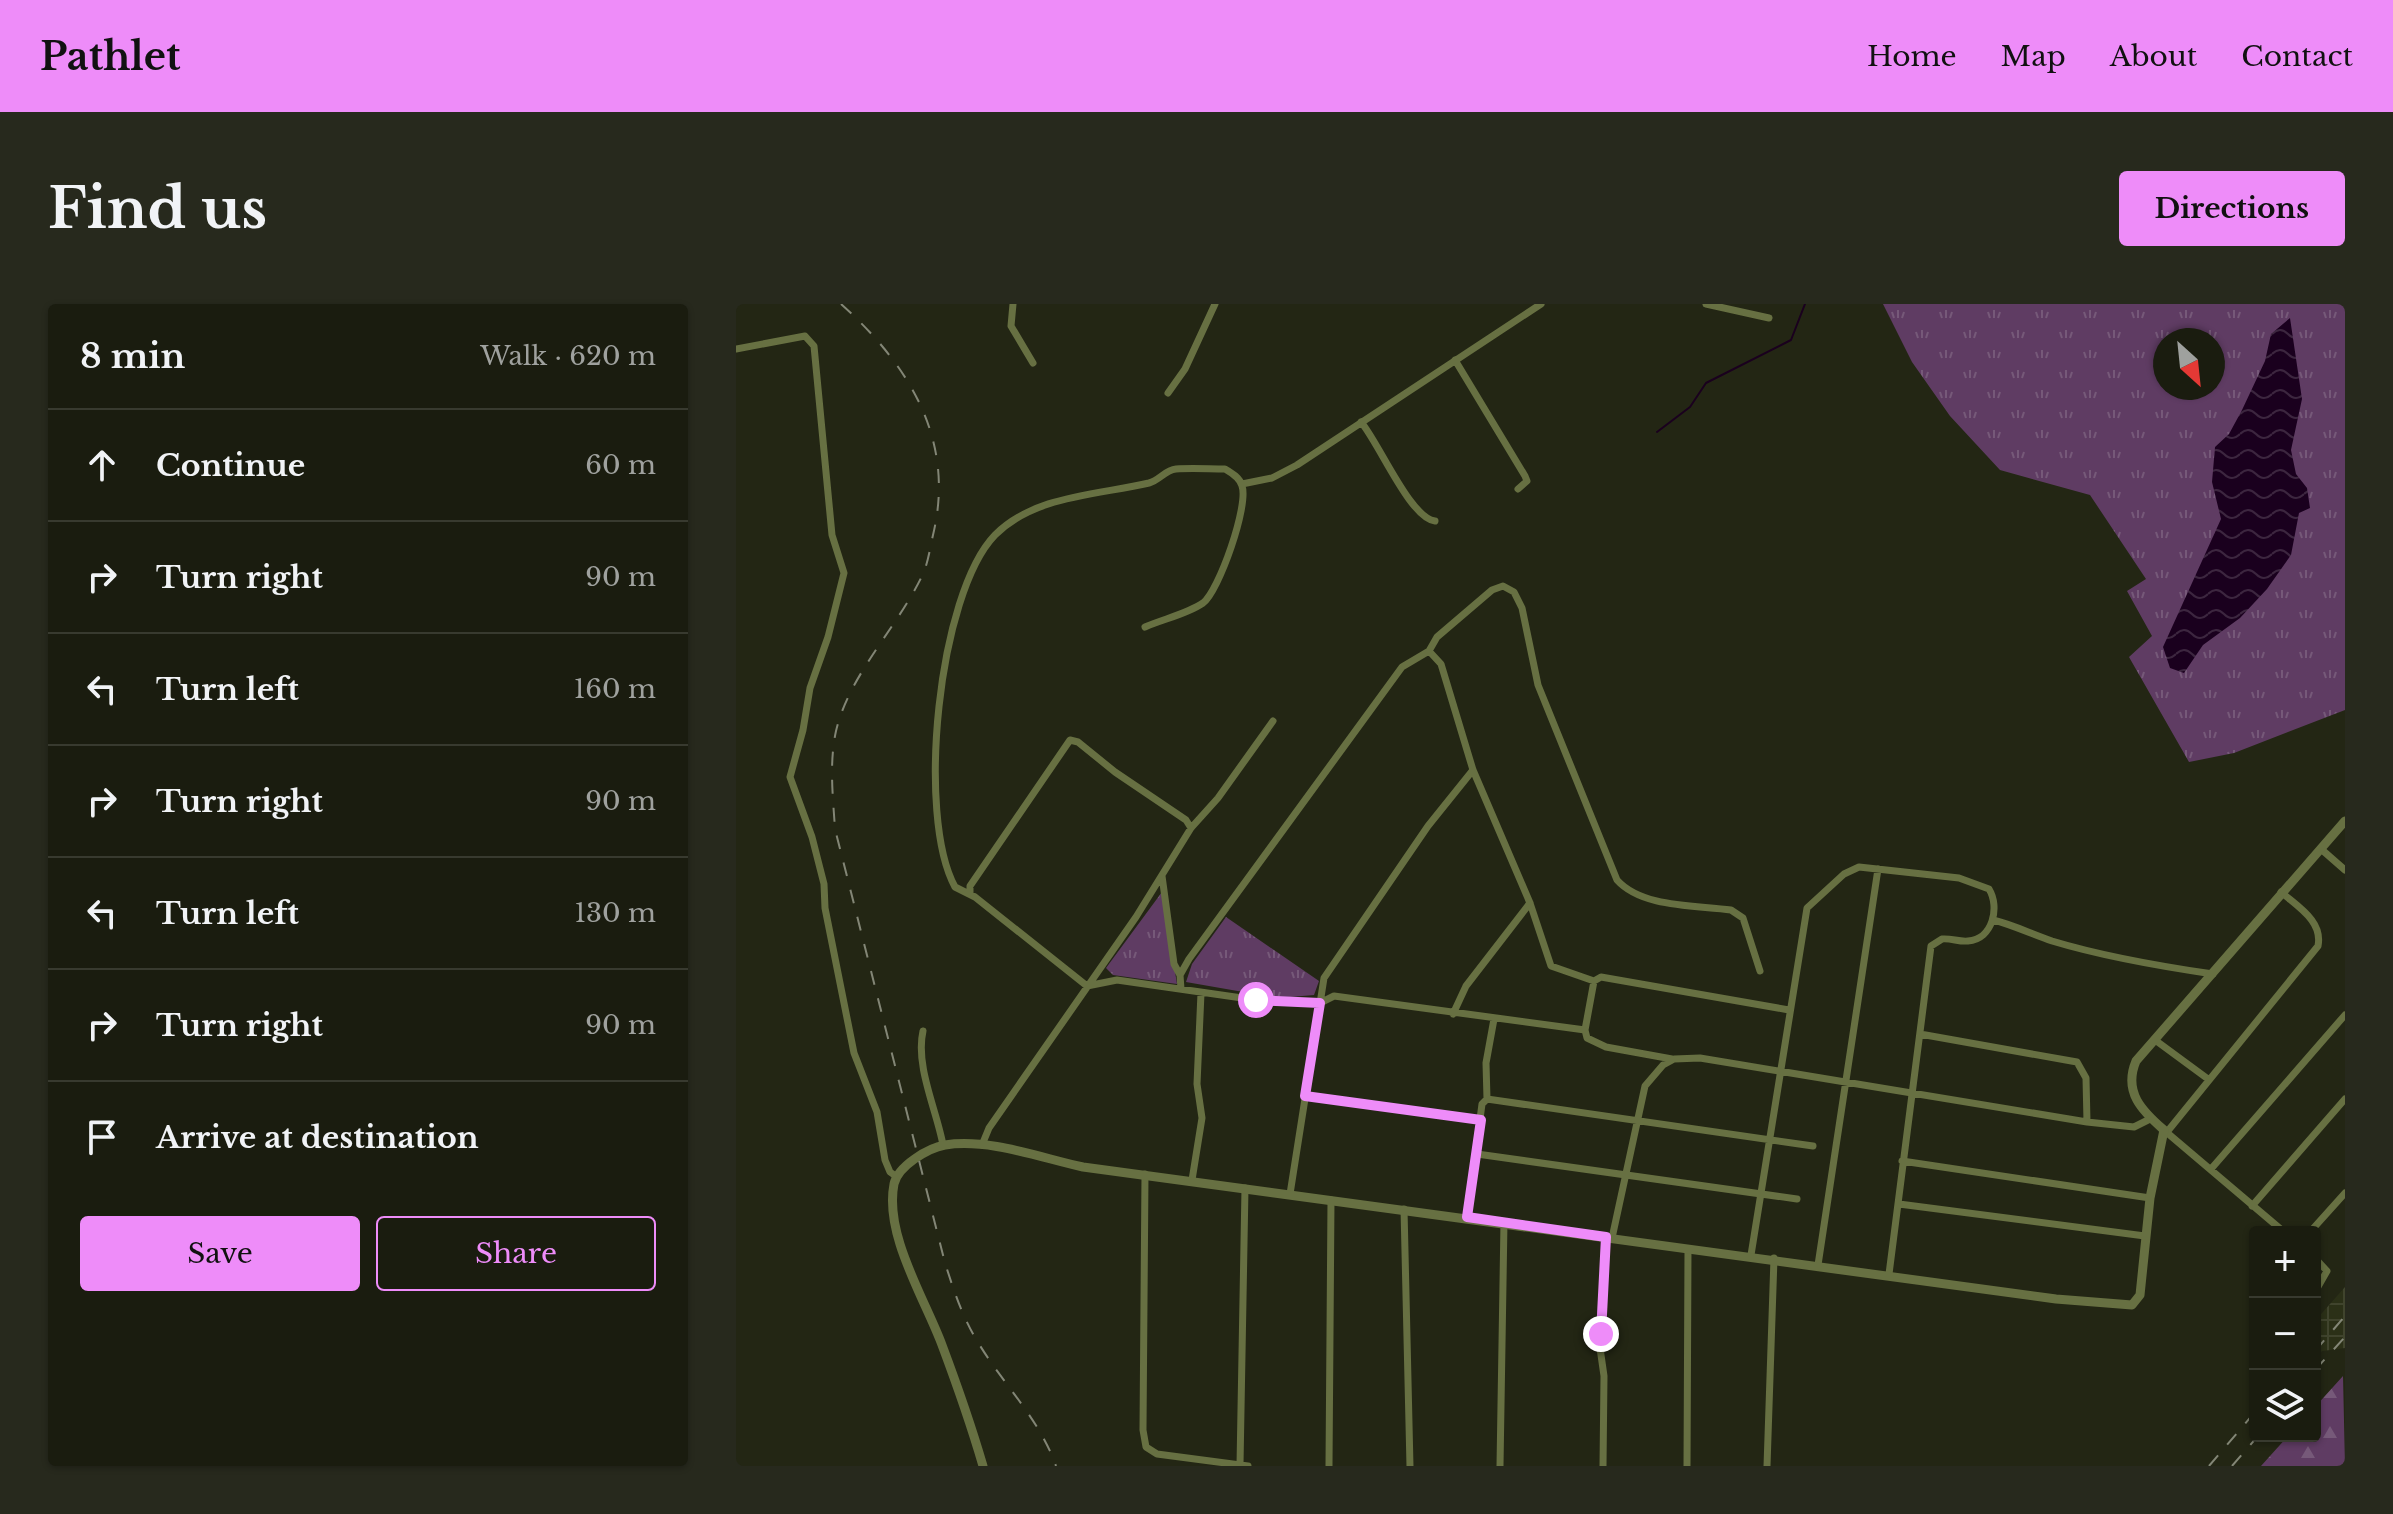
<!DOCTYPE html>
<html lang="en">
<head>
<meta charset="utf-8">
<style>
	body { margin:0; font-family:"Libre Baskerville",serif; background:#27291d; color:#f1f3f6 }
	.controls { position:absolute; right:24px; bottom:24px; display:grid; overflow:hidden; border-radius:8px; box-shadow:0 2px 6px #0004 }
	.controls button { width:72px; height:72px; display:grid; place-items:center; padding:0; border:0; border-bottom:2px solid #383a2f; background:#1a1c0f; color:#f1f3f6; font:40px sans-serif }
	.compass { position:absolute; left:1417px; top:24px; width:72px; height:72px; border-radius:50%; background:#1a1c0f; box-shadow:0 2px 6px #0004; rotate:153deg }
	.stop { position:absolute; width:24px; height:24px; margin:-18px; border:6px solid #ee8cf9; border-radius:50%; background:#fff }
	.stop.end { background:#ee8cf9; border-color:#fff; box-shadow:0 2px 8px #0008 }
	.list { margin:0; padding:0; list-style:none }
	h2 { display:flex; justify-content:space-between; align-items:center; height:104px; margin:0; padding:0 32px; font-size:34px }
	h2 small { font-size:26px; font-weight:400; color:#9fa19e }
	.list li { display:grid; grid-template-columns:52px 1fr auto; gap:24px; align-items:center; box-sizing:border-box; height:112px; padding:0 32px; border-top:2px solid #383a2f }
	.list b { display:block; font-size:30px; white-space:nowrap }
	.list em { font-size:26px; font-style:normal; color:#9fa19e }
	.actions { display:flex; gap:16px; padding:24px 32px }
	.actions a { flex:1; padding:18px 0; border:2px solid #ee8cf9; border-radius:8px; text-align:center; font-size:28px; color:#ee8cf9 }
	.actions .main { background:#ee8cf9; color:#111 }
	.icon { flex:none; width:44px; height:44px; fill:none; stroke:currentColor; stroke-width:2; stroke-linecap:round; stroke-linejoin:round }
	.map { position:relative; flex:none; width:1609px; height:1162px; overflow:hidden; border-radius:8px }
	header { display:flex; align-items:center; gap:48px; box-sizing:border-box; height:112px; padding:0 40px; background:#ee8cf9; color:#111 }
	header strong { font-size:38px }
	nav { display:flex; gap:44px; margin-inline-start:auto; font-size:28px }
	.intro { display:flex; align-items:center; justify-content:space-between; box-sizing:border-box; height:192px; padding:0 48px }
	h1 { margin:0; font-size:56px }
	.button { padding:20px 36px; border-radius:8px; background:#ee8cf9; color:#111; font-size:28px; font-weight:700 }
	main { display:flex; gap:48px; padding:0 48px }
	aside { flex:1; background:#1a1c0f; border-radius:8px; box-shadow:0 2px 6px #0004 }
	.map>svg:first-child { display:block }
</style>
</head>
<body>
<header>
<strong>Pathlet</strong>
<nav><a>Home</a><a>Map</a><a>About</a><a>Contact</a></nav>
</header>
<div class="intro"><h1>Find us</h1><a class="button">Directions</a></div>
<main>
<aside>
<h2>8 min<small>Walk · 620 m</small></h2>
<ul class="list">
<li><svg class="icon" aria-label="ahead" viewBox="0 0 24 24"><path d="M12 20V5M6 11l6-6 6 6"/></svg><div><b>Continue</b></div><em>60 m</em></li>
<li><svg class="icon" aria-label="right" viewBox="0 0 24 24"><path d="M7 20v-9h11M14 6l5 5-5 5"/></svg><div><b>Turn right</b></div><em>90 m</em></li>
<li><svg class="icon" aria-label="left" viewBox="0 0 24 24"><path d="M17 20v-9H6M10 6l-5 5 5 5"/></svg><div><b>Turn left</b></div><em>160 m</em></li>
<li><svg class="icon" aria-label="right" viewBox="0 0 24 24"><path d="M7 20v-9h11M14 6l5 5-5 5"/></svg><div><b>Turn right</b></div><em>90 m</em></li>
<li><svg class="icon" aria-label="left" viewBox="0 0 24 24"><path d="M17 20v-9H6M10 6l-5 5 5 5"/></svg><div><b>Turn left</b></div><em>130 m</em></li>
<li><svg class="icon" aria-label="right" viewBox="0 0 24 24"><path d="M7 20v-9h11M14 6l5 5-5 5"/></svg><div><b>Turn right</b></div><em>90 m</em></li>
<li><svg class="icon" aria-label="arrive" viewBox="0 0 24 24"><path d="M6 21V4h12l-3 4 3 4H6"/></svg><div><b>Arrive at destination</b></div></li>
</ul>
<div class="actions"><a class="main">Save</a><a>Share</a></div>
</aside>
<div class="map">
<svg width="1609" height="1162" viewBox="0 0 1609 1162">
	<defs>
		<pattern id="industrial-grid" width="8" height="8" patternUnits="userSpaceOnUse" patternTransform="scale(2)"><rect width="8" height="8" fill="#2b3017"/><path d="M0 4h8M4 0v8" fill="none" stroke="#40442d"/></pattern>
		<pattern id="grass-tufts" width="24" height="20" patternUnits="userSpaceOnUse" patternTransform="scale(2)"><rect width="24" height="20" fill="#5f3c63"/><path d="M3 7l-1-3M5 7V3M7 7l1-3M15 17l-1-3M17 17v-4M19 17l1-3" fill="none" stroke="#765979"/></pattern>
		<pattern id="forest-firs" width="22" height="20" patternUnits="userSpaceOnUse" patternTransform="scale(2)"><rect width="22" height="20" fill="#5f3c63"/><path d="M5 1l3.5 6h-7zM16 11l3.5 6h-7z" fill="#765979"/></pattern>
		<pattern id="water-waves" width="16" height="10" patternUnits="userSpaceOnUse" patternTransform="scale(2)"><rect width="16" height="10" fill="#1a001e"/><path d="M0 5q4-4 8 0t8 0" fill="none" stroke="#3c263f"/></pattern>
	</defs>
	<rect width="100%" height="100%" fill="#232614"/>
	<path fill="url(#industrial-grid)" d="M1609,983V1044L1579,1048V1017Z"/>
	<path fill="url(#grass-tufts)" fill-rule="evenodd" d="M1147,0H1609V406L1498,449L1453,458L1393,353L1416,332L1391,287L1410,275L1354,191L1264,166L1214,112L1176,58ZM1429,36H1477V84H1429Z
		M426,588L441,680L377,671L370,664Z
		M490,613L583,677L578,691L542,694L450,678L456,660Z"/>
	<path fill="url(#forest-firs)" d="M1607,1072L1609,1162H1525L1552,1132H1579V1103Z"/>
	<path fill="url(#water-waves)" d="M1554,14L1566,95L1555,146L1560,170L1571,184L1574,204L1563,209L1555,251L1531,285L1504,314L1467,341L1448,369L1434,364L1427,343L1485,215L1476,178L1479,143L1493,130L1506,106L1529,57L1535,30Z"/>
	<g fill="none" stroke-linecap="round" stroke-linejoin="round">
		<path stroke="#1a001e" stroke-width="2" d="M921,128L954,103L970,79L1055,36L1069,0"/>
		<path stroke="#677042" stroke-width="7" d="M277,0L275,22L297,59
			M970,0L1033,14
			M0,45L69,32L78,42L96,231L108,269L92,333L74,384L67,426L54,473L76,533L88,580L89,604L118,749L141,808L149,856L154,868L161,873
			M719,56L789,172L791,177L782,185
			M432,89L449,65L479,0
			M625,118C643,139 674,214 699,217
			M506,180L536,174L561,161L805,0
			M409,323C427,315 451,310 467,299C483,287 513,201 506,182C504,174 496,169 489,165C473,165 456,164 440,165C429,166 424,176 413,179C362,191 299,191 259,231C202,290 180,512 219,583L239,593L351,682L381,676L520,696L584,699L598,692L849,726
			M693,347L701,333L756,286L767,282L778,288L786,304L802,381L881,576C906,604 960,601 995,606L1007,614L1024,667
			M455,524L482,494L537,417
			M1585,545L1609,566
			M426,572L438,660L444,671
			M234,589V582L334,436L342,438L379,468L450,516L455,524L400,613L253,824L246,841
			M1257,616C1278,621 1295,630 1316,637C1369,653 1422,662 1477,670
			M445,685L444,671L453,655L666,363L693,347L705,360L737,466L794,599L815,662L858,677
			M717,710L730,682L794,599
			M187,727C179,762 201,807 207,841
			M1184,730L1341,758L1350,774L1351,818
			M1419,736L1472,775
			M936,755L870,743L851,734L849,726L858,677L865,673L1053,706
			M569,792L745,816
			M751,795L750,759L758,715
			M1429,827L1548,928
			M1431,828L1582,642C1587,617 1562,603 1545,588
			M741,850L1061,895
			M1166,857L1414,894
			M1475,865L1609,711
			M409,870L407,1126L410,1143L421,1150L512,1162
			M456,876L466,814L461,780L465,689
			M554,890L588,674L692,522L737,466
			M1163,900L1409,932
			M1516,902L1609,795
			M668,905L674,1162
			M731,913L746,800L751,795L1077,842
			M1574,928L1609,889
			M876,934L909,782L927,761L938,755L964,754L1351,818L1398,823L1414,815
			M1015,951L1071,604L1108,570L1123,563L1223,574L1253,585C1264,603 1257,635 1232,637C1223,638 1215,634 1206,635L1195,642L1153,970
			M1579,954L1591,967L1579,988
			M1082,961L1142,565
			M504,1161L509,884
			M593,1162L595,896
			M764,1162L768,918
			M867,1162L868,1072L864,1044L870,933
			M951,1162L952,946
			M1031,1162L1038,954"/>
		<path stroke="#677042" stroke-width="9" d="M247,1162C235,1121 221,1081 206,1041C189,995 148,931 158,880C162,862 192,844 209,841C253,834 305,854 347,863L1320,995L1396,1001L1404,991L1414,894L1428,826C1406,807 1387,788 1400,757L1609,517"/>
		<path stroke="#838676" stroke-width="2" stroke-dasharray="14 14" stroke-linecap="butt" d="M105,0C173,61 220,136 197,231C194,244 192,260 186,272C161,324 113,371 100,427C93,459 97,494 99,525L209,959C218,987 227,1015 243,1040C268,1081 304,1116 320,1162
			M1579,1047L1609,1012
			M1579,1066L1609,1033
			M1473,1162L1519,1108
			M1496,1162L1522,1132"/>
	</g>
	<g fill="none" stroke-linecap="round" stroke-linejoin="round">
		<path stroke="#ee8cf9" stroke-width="10" d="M520,696L584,699L569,792L745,816L731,913L870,933L865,1030"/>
	</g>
</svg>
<div class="controls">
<button>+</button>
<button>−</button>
<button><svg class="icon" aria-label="layers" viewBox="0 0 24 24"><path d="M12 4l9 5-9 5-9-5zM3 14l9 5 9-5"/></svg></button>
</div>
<svg class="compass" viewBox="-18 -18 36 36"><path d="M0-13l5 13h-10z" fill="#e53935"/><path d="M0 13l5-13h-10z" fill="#9fa19e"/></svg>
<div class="stop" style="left:520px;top:696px"></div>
<div class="stop end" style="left:865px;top:1030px"></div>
</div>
</main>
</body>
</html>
